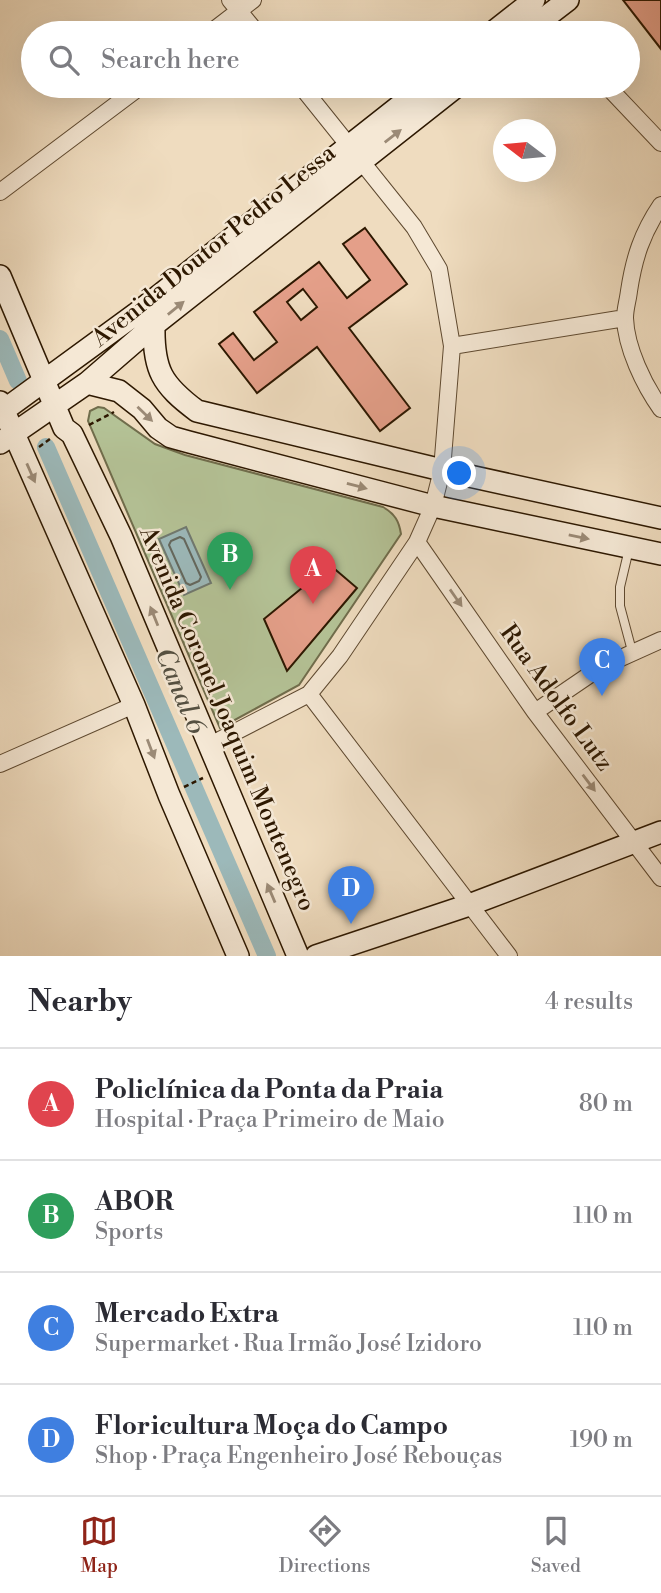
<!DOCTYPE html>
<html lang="en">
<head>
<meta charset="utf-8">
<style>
	body { margin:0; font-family:"Libre Bodoni",serif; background:#f7f7f7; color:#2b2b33 }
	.compass { position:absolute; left:493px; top:119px; width:63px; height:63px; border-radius:50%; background:#fff; box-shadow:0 7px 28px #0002; rotate:286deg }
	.you { position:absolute; left:460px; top:474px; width:24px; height:24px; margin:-18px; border:5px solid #fff; border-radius:50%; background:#1a73e8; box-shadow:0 0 0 10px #1a73e833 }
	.badge { display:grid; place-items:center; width:46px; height:46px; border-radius:50%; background:#8f2418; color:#fff; font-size:23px; font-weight:700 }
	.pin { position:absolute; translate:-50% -58px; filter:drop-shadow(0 2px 4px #0008) }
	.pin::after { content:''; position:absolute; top:37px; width:24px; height:21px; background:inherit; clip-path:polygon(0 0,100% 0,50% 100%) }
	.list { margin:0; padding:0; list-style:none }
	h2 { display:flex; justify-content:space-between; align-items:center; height:91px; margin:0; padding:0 28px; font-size:30px }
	h2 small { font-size:23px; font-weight:400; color:#7c7c81 }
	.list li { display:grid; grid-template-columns:46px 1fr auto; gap:21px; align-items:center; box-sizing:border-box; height:112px; padding:0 28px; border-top:2px solid #e1e1e2 }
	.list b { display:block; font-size:26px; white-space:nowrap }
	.list p { margin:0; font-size:23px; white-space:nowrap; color:#7c7c81 }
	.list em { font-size:23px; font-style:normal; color:#7c7c81 }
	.icon { flex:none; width:38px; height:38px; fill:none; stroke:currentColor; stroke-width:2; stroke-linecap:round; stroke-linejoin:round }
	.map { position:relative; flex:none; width:661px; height:956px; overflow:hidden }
	.search { position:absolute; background:#fff; box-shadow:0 7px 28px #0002; left:21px; right:21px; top:21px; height:77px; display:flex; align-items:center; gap:18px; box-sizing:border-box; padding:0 24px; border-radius:38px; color:#7c7c81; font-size:26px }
	.sheet { height:539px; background:#fff }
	nav { display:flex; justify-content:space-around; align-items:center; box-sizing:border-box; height:98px; border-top:2px solid #e1e1e2; background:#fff; font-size:19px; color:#7c7c81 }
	nav a { display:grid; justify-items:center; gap:4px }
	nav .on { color:#8f2418 }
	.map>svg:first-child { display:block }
</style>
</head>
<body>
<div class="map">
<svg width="661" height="956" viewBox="0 0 661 956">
	<rect width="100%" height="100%" fill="#efdcbf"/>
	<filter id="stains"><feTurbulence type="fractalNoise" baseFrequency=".00286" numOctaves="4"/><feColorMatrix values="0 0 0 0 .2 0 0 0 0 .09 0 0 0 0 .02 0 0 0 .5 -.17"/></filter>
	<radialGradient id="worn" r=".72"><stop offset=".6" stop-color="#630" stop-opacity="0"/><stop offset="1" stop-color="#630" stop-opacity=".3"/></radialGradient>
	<path fill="#b4c296" stroke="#706d4c" stroke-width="2" d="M98,407L104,408L155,444L185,455L383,507C395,514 399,521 401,534L299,685L220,728L88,421L90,411Z"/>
	<path fill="#9cb9ba" stroke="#707970" stroke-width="2" d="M186,527L211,583L184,595L159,539Z"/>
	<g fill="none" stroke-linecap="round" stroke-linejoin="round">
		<path stroke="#64685e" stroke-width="2" d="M180,537L184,539L201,577L199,581L190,585L186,583L169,545L171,541Z"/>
		<path stroke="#9cb9ba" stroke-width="18" d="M0,339L18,381
			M46,447L267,956"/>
	</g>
	<path fill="#e49f89" stroke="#2d1801" stroke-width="2" fill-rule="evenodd" d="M623,0H661V49Z
		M365,228L407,284L349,328L410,408L380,431L317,347L257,393L219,344L233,333L254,360L277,342L254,312L319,262L347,298L370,280L343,244ZM303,289L317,307L301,320L287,302Z
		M330,565L357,588L287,671L264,619Z"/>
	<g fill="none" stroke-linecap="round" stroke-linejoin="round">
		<g stroke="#5e4930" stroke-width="10">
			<path id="lane" d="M629,549L620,587V606L632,651"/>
		</g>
		<g stroke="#5e4930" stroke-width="18">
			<path id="street" d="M230,0L257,33
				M544,19L557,33
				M210,33L253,0
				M607,86L661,143
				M0,192L141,86
				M661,205C642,233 634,258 629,291C628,300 625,309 625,318C626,348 644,385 661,409
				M452,346L625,318
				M417,542L535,712L661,878
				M309,694L509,956
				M535,712L601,667L661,640
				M208,746L309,694L340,656L417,542L433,506L442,470L452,346L439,269L414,227L301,86
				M0,764L134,705"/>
		</g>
		<g stroke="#2d1801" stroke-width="24">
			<path id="secondary" d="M492,33L534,0
				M525,33L568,0
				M0,276L64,428L72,434L121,536L298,956
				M154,325C153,370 162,385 197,411L442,470L661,518
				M87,383L119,391L142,409L158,428L171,437L189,442L433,506L661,554
				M0,402L134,705L169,795L238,956
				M0,413L137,313L425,86
				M0,443L87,383L154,325L457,86
				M316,956L469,905L661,832"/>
		</g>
		<path stroke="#2d1801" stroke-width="2.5" stroke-dasharray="5 3.5" stroke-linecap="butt" d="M89,425L114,412
			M39,447L50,439
			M184,787L203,778"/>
		<use href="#lane" stroke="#f5e8d5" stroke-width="8"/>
		<use href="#street" stroke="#f5e8d5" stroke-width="16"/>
		<use href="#secondary" stroke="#f5e8d5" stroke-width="21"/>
	</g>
	<defs><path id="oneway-solid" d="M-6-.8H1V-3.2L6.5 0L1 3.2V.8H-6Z" transform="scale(1.75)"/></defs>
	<g fill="#9b8a76">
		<use href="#oneway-solid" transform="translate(393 136) rotate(-38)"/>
		<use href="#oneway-solid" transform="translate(176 308) rotate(-39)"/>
		<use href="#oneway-solid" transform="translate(145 414) rotate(44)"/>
		<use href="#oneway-solid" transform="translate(31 473) rotate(66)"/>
		<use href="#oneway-solid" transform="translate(357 486) rotate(15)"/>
		<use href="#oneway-solid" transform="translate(579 537) rotate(12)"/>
		<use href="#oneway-solid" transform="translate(456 598) rotate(55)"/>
		<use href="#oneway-solid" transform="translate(154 616) rotate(-112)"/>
		<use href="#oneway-solid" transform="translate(151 749) rotate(69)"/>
		<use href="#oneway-solid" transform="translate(589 783) rotate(53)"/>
		<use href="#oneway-solid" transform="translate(271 893) rotate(-113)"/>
	</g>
	<g text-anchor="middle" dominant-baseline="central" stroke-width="5" stroke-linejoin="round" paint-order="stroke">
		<g font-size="24" fill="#2d1801" stroke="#f5e8d5">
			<text transform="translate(214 246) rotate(-39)">Avenida Doutor Pedro Lessa</text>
			<text transform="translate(556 698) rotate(54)">Rua Adolfo Lutz</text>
			<text transform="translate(227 719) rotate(67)">Avenida Coronel Joaquim Montenegro</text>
		</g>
		<g font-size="26" font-style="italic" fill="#545042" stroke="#f5e8d5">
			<text transform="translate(180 691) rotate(67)">Canal 6</text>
		</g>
	</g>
	<rect width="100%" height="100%" filter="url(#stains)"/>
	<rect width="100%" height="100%" fill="url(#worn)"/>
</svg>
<svg class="compass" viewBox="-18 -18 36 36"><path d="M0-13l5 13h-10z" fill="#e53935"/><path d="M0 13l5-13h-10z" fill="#7c7c81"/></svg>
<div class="you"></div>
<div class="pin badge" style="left:313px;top:604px;background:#e0444e">A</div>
<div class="pin badge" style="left:230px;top:590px;background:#2e9e5b">B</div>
<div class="pin badge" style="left:602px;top:696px;background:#3f7fe0">C</div>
<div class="pin badge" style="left:351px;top:924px;background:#3f7fe0">D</div>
<div class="search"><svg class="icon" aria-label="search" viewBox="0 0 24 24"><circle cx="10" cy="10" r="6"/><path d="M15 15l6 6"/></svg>Search here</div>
</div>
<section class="sheet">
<h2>Nearby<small>4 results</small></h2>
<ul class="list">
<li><span class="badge" style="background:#e0444e">A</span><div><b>Policlínica da Ponta da Praia</b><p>Hospital · Praça Primeiro de Maio</p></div><em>80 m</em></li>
<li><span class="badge" style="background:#2e9e5b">B</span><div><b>ABOR</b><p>Sports</p></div><em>110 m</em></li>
<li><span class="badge" style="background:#3f7fe0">C</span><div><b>Mercado Extra</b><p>Supermarket · Rua Irmão José Izidoro</p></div><em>110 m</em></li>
<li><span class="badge" style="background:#3f7fe0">D</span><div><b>Floricultura Moça do Campo</b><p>Shop · Praça Engenheiro José Rebouças</p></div><em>190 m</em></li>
</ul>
</section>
<nav>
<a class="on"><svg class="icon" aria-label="map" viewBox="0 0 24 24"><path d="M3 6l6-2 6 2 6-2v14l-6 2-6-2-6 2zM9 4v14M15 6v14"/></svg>Map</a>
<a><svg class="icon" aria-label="directions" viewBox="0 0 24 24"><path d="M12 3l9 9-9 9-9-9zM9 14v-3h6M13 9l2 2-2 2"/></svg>Directions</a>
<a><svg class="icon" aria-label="saved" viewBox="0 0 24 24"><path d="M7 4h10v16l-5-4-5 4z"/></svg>Saved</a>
</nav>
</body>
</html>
